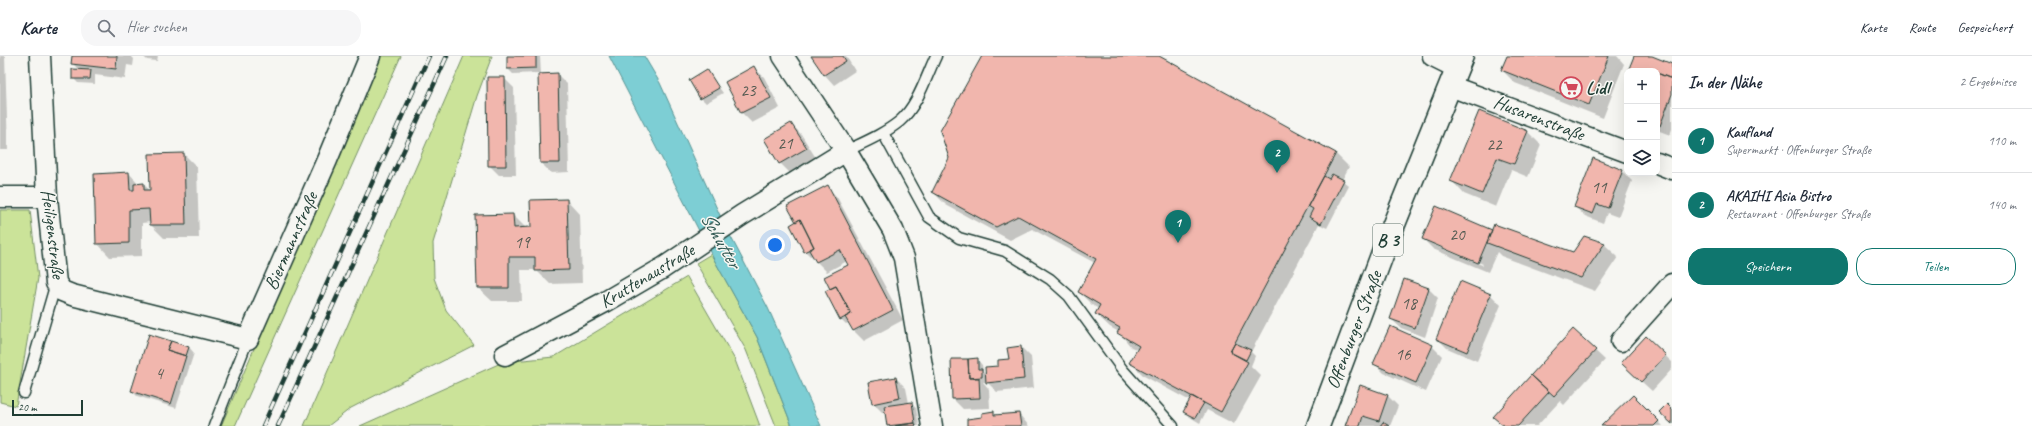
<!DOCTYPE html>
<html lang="de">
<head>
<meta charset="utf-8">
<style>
	body { margin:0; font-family:Caveat,sans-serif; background:#f6f6f7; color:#1f2937 }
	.controls { position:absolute; right:12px; top:12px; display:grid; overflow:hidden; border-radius:8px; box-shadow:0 4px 16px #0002 }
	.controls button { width:36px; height:36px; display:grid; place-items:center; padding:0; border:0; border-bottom:1px solid #e0e1e3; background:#fff; color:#1f2937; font:20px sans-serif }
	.scale { position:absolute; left:12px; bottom:10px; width:71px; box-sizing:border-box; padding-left:4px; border:2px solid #1f3d34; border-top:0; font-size:11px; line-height:14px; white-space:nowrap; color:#1f3d34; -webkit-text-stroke:3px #f6f6f2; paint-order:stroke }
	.you { position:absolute; left:775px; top:189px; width:14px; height:14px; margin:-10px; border:3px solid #fff; border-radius:50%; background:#1a73e8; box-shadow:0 0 0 6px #1a73e833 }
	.badge { display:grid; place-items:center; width:26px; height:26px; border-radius:50%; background:#0f766e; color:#fff; font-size:13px; font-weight:700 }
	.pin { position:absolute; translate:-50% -33px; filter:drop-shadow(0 1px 2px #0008) }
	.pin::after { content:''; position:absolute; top:21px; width:14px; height:12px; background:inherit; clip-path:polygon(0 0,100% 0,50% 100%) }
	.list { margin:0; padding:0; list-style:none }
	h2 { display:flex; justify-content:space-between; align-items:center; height:52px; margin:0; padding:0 16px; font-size:17px }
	h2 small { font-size:13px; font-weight:400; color:#747a83 }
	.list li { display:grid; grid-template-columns:26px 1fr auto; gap:12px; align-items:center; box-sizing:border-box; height:64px; padding:0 16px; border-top:1px solid #e0e1e3 }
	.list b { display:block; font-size:15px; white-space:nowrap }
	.list p { margin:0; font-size:13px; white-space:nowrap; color:#747a83 }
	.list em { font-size:13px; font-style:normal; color:#747a83 }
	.actions { display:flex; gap:8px; padding:12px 16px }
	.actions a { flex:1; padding:9px 0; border:1px solid #0f766e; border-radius:16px; text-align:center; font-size:14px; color:#0f766e }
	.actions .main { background:#0f766e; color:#fff }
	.icon { flex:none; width:22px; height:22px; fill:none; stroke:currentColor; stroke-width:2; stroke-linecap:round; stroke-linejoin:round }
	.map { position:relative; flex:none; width:1672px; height:370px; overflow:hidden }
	header { display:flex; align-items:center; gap:24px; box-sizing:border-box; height:56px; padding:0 20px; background:#fff; border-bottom:1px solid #e0e1e3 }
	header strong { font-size:19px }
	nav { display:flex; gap:22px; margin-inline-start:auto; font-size:14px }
	.search { width:280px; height:36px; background:#f6f6f7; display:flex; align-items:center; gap:10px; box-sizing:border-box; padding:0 14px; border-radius:16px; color:#747a83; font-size:15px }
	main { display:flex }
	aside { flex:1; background:#fff }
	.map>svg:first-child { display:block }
</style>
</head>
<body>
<header>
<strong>Karte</strong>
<div class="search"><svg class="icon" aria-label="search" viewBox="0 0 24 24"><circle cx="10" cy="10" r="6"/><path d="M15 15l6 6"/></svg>Hier suchen</div>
<nav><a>Karte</a><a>Route</a><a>Gespeichert</a></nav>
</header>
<main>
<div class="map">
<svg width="1672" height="370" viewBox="0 0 1672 370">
	<rect width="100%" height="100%" fill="#f6f6f2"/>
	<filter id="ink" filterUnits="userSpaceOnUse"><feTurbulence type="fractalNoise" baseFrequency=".025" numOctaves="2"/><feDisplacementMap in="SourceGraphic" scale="8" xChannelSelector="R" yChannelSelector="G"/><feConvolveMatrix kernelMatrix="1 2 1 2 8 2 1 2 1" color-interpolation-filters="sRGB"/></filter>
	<g filter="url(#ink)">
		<path fill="#cbe399" stroke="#759066" d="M379,0H401L235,370H221Z
			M464,0H492L477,40L433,187L434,222L446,254L474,289L351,352L328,370H304Z
			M0,154H30L38,222L16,350L0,346Z
			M711,198L757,281L792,370H776L746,294L696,207Z
			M687,221L735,304L760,370H360L503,306L554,301Z"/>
		<path fill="#7dced4" stroke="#579494" d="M609,0H644L660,27L723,166L768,252L821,370H792L757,281L711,198Z"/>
		<path fill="#0003" fill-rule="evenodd" d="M0,0H5L8,94H0Z
			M73,0H131L134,3L133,10L127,9L125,23L95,19V28L78,27L73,22L80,15L72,7Z
			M143,0H158L157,5L147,4Z
			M508,0H540L541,19L557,18L567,28L569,116L551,117L541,107L539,17L513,18L508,13Z
			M812,0H846L855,15L834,29L825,19Z
			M983,0H1157L1336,98L1349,111L1342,124L1349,130L1327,172L1319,168L1251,296L1255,300L1251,310L1261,320L1234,368L1207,354L1200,367L1190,361L1184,356L1190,345L1144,320L1131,307L1138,294L1131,291L1119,276L1110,271L1096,258L1099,253L1092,249L1079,236L1095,207L1032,173L1010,184L946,149L933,136L950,102Z
			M1508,0H1617L1624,8L1603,62L1515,27L1502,14Z
			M1635,0H1649L1672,9V73L1670,79L1657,74V15H1629Z
			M754,12L764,21L780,52L752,67L742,57L726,26Z
			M707,15L723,37L706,47L701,42Z
			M504,22L514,32L516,119H499L489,109Z
			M1479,56L1528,76L1541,89L1528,121L1511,114L1496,151L1464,138L1451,124Z
			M791,68L801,78L816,102L790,117L780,107L766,83Z
			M184,98L197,111L199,182H164L151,169V166L142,167V200L110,201L97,187L129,117L140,129L144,128L151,136Z
			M1622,115L1632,125L1618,161L1607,157L1603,167L1585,160L1575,151Z
			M827,131L837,141L903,264L864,285L854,275L850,266L846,268L841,263L832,233L849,209L847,205L827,216L817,206L813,199L810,200L805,195L797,166Z
			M567,144L580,158L582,227L550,228L536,214H521L522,245H492L478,232L513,159L526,172H532Z
			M1492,175L1573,197L1584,181L1604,188L1618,201L1595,235L1501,200L1497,196L1488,216L1433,193L1423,183ZM1434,187L1483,208L1482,209L1434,189Z
			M1461,226L1491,239L1501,249L1477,305L1447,292L1437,282Z
			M1428,232L1438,242L1425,281L1401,272L1391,263Z
			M1573,274L1605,304L1564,349L1560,345L1537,370H1504L1495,361Z
			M1646,282L1672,306V313L1652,335L1632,317Z
			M1432,290L1442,300L1426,336L1384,317L1374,307Z
			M189,291L194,297L176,352L137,340L132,335Z
			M1021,291L1031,301L1034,332L997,336L987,326H983L989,333L990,352L963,353L953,343L977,303L982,309L983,315L987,319L1010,304Z
			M896,322L906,332L909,347H911L916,352L919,370H888L886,356L883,357L873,347Z
			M1361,331L1388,340L1398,350L1390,370H1347Z
			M1633,340L1663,370H1603Z
			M993,356L997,360L1019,358L1029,370H968Z"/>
		<path fill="#f1b6ad" stroke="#1f3d34" d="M72,0H117L116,13L71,8Z
			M507,0H536V12L507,13Z
			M811,0H843L846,5L824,19Z
			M982,0H1159L1336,97L1230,296L1248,306L1221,356L1129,307L1139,290L1117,277L1120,272L1095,258L1100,249L1078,236L1096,203L1018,160L996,171L932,136L949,102L940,75Z
			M1507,0H1609L1589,49L1501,14Z
			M1634,0H1652L1672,8V23L1657,17V15H1628Z
			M754,10L771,42L741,57L725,26Z
			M72,13L91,14L90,23H72Z
			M707,13L719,32L700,43L689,24Z
			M558,17L560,107H540L538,18Z
			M1657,17L1672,23V38L1660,70L1657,69Z
			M487,21H505L506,110H488Z
			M1479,55L1528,75L1514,108L1497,102L1482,138L1450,125Z
			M791,67L807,92L779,108L764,83Z
			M184,97L186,169H150L149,153L129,154V187L96,188L94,118L129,116L130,134H134V128L144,127V134H150L149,98Z
			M1593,102L1623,114L1608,152L1597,148L1593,158L1574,151Z
			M1332,118L1344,124L1321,168L1309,161L1313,153L1308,150L1324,120L1329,123Z
			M828,129L893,254L853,275L845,261L851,258L836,230L830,233L824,221L848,209L840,194L816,206L809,194L814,191L800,163L796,166L787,150Z
			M567,143L569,214L535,215V201H509V232H477L475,159L513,158L514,172L531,171L530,144Z
			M1436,150L1492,174L1478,207L1422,183Z
			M800,163L814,191L804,196L790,169Z
			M1494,168L1573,196L1584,180L1605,187L1581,222L1487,187Z
			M1404,223L1429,232L1415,272L1390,263Z
			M1460,225L1491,238L1467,296L1436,283Z
			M836,230L851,258L840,264L825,235Z
			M1390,270L1433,289L1416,327L1373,308Z
			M1573,273L1596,294L1554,340L1531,319Z
			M149,278L171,285L167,294L186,300L171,348L131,335Z
			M1646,280L1666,299L1641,326L1621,307Z
			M171,285L189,291L186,300L167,294Z
			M1235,287L1251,294L1246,304L1230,296Z
			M1021,290L1024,323L986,327L985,311L998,310V304L1009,303L1007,292Z
			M978,302V313H982V321L969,322L968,303Z
			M951,303H968L969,322H979L980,342L952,343Z
			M1531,319L1549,336L1518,370H1504L1493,361Z
			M896,321L900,342L872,348L868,326Z
			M1360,329L1388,339L1379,365L1363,360L1360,370H1345Z
			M1633,339L1659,365L1654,370H1601Z
			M1192,340L1204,347L1195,362L1183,356Z
			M912,346L915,367L887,370L884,350Z
			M1667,348L1672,353V368L1659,356Z
			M994,355V359L1019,357L1021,370H967V363L982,361V357Z
			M1383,366L1389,370H1380Z
			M915,367L916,370H895Z"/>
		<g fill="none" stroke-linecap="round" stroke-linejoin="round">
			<g stroke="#1f3d34" stroke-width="13">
				<path id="service" d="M883,77L929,161L959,182L1005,195L1050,223L1069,240L1122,313L1173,370
					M846,95C865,86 884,78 900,65C918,49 926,21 936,0
					M24,337L56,227
					M214,370L248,283"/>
			</g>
			<g stroke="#1f3d34" stroke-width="23">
				<path id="minor" d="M40,0L47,141L56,227L62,235L72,239L248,283L327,104L370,0
					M783,0L846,95L893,174L904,202L932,370
					M1433,0L1457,12
					M1450,30L1627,96
					M1657,107L1672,113
					M0,141H47
					M1621,285L1672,228
					M505,299L605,246L663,212L742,159L846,95"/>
			</g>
			<g stroke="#1f3d34" stroke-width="25">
				<path id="primary" d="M1318,370L1388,183L1462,0"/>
			</g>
			<use href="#service" stroke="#f6f6f2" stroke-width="10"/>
			<use href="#minor" stroke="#f6f6f2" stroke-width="20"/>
			<use href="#primary" stroke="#f6f6f2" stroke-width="22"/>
			<g stroke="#1f3d34" stroke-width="4.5">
				<path id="rail" d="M263,370L429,0
					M278,370L447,0"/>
			</g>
			<use href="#rail" stroke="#f6f6f2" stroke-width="3" stroke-dasharray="9" stroke-linecap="butt"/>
		</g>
	</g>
	<defs>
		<g id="supermarket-ring" transform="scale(1.15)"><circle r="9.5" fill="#f6f6f2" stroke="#d1495b" stroke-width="1.5"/><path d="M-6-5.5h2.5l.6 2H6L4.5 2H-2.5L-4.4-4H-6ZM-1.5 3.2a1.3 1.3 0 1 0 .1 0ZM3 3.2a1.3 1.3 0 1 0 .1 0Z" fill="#d1495b"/></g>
	</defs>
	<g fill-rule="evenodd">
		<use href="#supermarket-ring" x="1571" y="32"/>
	</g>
	<g text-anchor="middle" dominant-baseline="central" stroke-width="3" stroke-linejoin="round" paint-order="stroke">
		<g font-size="17" fill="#545b52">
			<text x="748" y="34">23</text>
			<text x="785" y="87">21</text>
			<text x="1494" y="88">22</text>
			<text x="1599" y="131">11</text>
			<text x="1457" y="178">20</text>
			<text x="522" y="186">19</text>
			<text x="1409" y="247">18</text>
			<text x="1403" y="298">16</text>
			<text x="159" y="317">4</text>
		</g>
		<rect fill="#f6f6f2" stroke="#60746d" stroke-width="1" x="1373" y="168" width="30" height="32" rx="3"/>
		<g font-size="18" font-weight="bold" fill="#1f3d34">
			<text x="1388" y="184">B 3</text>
		</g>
		<g font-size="19" font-weight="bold" fill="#1f3d34" stroke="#f6f6f2" text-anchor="start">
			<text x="1586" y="32">Lidl</text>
		</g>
		<g font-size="19" fill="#1f3d34" stroke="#f6f6f2">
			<text transform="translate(1539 62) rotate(21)">Husarenstraße</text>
			<text transform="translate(53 178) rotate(83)">Heiligenstraße</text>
			<text transform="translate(291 185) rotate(-66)">Biermannstraße</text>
			<text transform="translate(647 220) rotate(-31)">Kruttenaustraße</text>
			<text transform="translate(1354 274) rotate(-69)">Offenburger Straße</text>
		</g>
		<g font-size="20" font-style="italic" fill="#325a54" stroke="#f6f6f2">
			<text transform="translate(721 184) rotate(60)">Schutter</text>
		</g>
	</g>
</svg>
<div class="controls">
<button>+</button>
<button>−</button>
<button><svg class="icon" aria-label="layers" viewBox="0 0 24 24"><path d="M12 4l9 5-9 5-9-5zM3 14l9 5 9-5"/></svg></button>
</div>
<div class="scale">20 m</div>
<div class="you"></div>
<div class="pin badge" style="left:1178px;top:187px">1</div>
<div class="pin badge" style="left:1277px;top:117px">2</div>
</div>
<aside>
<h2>In der Nähe<small>2 Ergebnisse</small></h2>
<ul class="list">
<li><span class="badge">1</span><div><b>Kaufland</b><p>Supermarkt · Offenburger Straße</p></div><em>110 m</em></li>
<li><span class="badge">2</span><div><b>AKAIHI Asia Bistro</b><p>Restaurant · Offenburger Straße</p></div><em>140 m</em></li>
</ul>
<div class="actions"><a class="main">Speichern</a><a>Teilen</a></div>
</aside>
</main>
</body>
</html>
